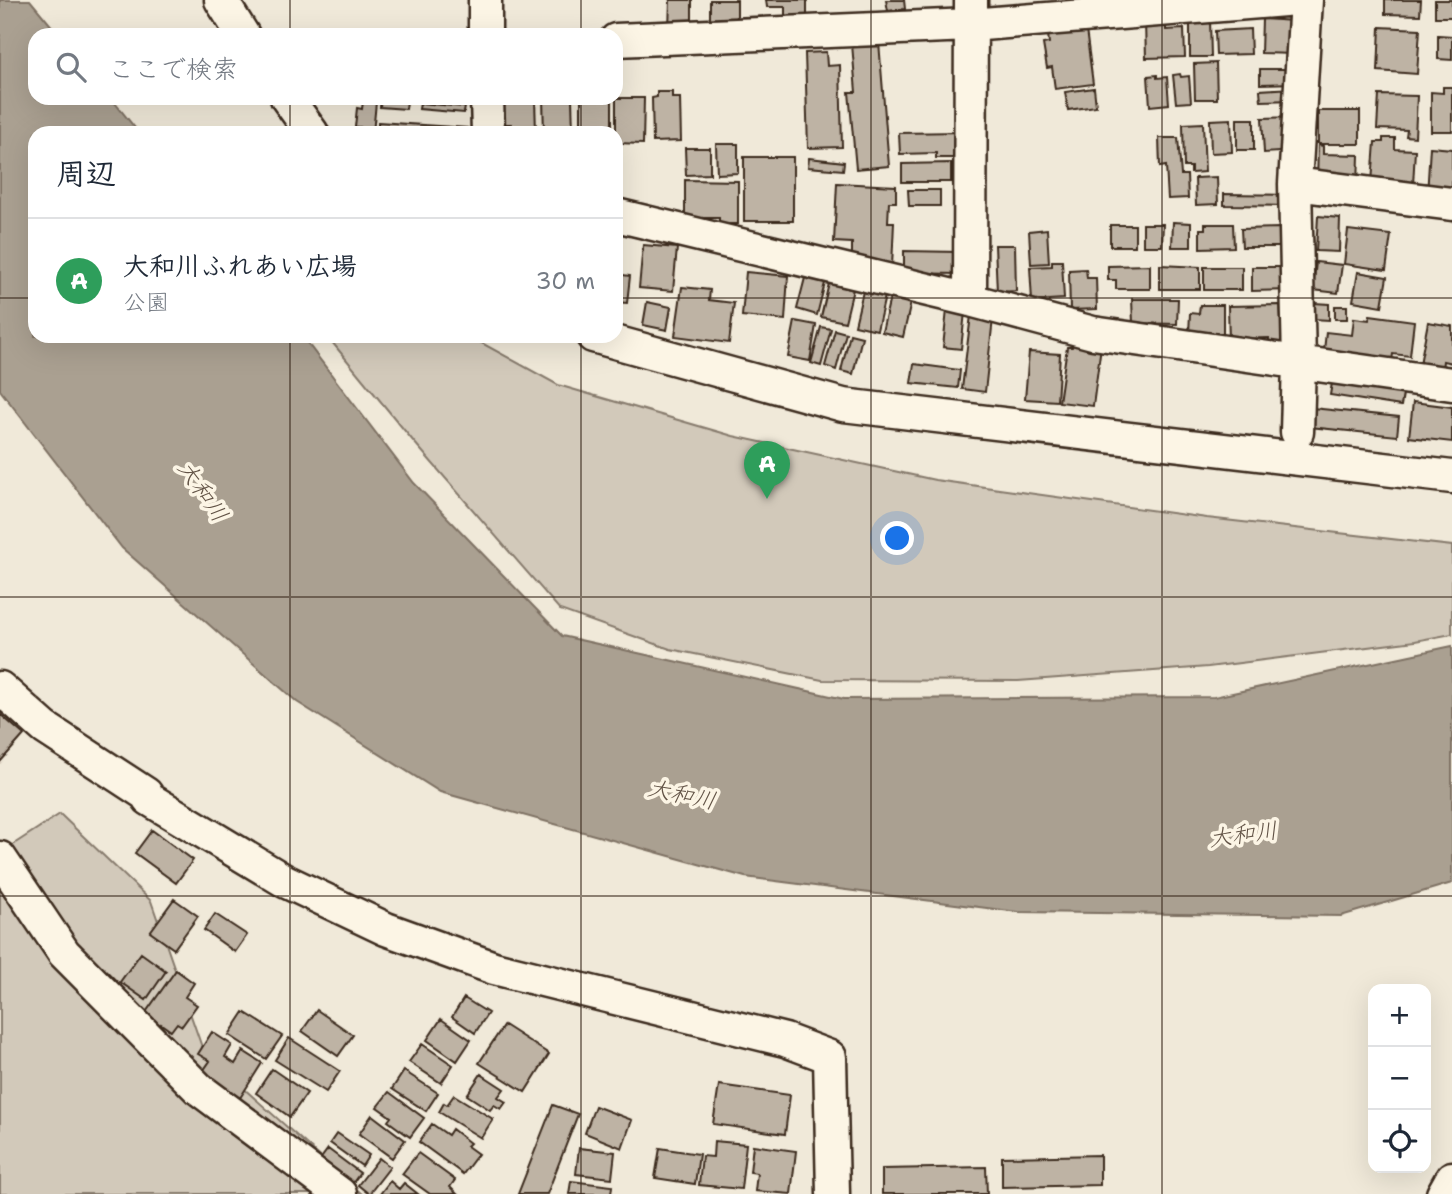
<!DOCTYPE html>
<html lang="ja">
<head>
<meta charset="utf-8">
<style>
	body { margin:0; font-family:"Shantell Sans","Klee One",sans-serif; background:#f2f2f3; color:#1f2937 }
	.controls { position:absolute; right:21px; bottom:21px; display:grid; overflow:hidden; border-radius:14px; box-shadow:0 7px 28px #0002 }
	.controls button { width:63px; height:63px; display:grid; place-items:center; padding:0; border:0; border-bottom:2px solid #e0e1e3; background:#fff; color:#1f2937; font:35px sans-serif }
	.you { position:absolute; left:898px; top:539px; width:24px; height:24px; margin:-18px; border:5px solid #fff; border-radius:50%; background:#1a73e8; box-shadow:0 0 0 10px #1a73e833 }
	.badge { display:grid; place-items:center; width:46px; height:46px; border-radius:50%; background:#7c3aed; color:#fff; font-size:23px; font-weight:700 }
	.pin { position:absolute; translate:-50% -58px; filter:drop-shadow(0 2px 4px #0008) }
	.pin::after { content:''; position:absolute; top:37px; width:24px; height:21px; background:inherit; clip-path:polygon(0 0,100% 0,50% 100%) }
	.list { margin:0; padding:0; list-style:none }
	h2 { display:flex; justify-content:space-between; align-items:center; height:91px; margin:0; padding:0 28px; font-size:30px }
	h2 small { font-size:23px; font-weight:400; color:#747a83 }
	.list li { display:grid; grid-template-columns:46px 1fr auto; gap:21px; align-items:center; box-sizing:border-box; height:126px; padding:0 28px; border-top:2px solid #e0e1e3 }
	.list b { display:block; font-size:26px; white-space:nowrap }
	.list p { margin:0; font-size:23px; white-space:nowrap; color:#747a83 }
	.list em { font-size:23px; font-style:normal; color:#747a83 }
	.icon { flex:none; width:38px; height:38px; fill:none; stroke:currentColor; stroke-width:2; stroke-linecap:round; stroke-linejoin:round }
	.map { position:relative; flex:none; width:1452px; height:1194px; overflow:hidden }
	.search { position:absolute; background:#fff; box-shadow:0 7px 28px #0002; left:28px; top:28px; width:595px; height:77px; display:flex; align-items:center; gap:18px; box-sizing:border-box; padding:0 24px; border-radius:21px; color:#747a83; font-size:26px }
	.panel { position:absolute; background:#fff; box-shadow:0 7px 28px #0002; left:28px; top:126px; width:595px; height:217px; border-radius:21px }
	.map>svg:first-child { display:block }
</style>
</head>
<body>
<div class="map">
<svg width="1452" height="1194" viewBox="0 0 1452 1194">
	<rect width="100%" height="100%" fill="#f0e9d9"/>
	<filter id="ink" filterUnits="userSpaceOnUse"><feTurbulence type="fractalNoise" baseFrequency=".0143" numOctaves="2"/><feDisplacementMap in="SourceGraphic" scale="14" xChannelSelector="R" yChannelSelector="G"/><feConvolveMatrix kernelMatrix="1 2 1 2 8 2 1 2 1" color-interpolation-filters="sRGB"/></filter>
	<g filter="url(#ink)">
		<path fill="#d2c9ba" stroke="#867a6c" stroke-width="2" d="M327,336H469L558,385L733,436L935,480L1207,518L1452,546V634L1415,641L1208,667L1018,681L822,680L670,649L560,610L414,442Z
			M60,814L151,901L204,1053L362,1194H0V853Z"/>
		<path fill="#aaa091" stroke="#7e7163" stroke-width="2" d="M0,0H30L59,35H35V98H111L139,133H35V336H302L414,483L562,636L844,699L1214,697L1452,646V883L1341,916L1018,912L745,877L440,792L297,702L122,548L0,390Z"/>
		<path fill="#beb3a4" stroke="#3b2a1e" stroke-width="2" d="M670,0H692V29L669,28Z
			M710,0H737V26H710Z
			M766,0H807V17H785V7H767Z
			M886,0H904L905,9L888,11Z
			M1385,0H1421L1420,15L1385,14Z
			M1435,0H1452V17H1435Z
			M1262,19L1295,21L1294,54L1261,53Z
			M1190,20H1210L1211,57H1190Z
			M1166,21V30L1184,29L1185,57L1146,58L1145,22Z
			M1380,27L1420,29L1417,74L1378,71Z
			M1250,29L1251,54L1216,55L1215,31Z
			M1086,30L1093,84L1055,89L1052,67L1047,68L1043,44L1049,43L1048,35Z
			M1438,35L1452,36V60L1438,59Z
			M879,42L889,166L856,169L849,92H856L852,44Z
			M826,52L827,66L840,65L842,147L808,148L805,53Z
			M1216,63L1217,99H1195L1194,64Z
			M1260,69H1294V83L1260,84Z
			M1180,74L1181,77L1189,76L1191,102L1176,103L1173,75Z
			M1157,75V78L1167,77L1169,104L1150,106L1148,76Z
			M1443,87H1452V131H1431V92L1443,93Z
			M1094,88L1096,106L1068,110L1065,92Z
			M1292,88V100L1261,101L1260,90Z
			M657,92H672V98H680L681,141L653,142L652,98L657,97Z
			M1379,95L1417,96L1415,137L1406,136L1407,130L1377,129Z
			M491,98H535L536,133H511V124H492Z
			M543,98H572L573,133H544Z
			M581,98H609L612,100V133H581Z
			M616,98H644L643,144L616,143Z
			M381,99L407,101L406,109L380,107Z
			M363,101L376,102L373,133H359L360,127H355L357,108L362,109Z
			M420,103L465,107L464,113L419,109Z
			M1318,111H1360V144H1318Z
			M1294,117L1295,151L1264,153L1262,118Z
			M1231,119L1232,152L1211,153L1210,120Z
			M1237,119H1254V150H1237Z
			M378,122L467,128L466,133H378Z
			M1203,123L1205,172L1191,173V167H1184L1183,124Z
			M960,132V158H936V153L900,154L899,133Z
			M1159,138H1178L1181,175H1187L1188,198L1168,199L1166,166L1160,167Z
			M1383,138H1395V149L1415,150L1413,185L1372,183L1375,142H1383Z
			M716,144H738V173L717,174Z
			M1318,145L1323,146V154L1359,155L1358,186L1317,184Z
			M1430,147L1452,149V197L1427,195Z
			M685,148H710V174L686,175Z
			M744,157H793V221H744Z
			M809,158L844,162L843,170L808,167Z
			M951,163V182H902V164Z
			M1217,177L1218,204L1196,205L1195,178Z
			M685,180L738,181V224H719V218H685Z
			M837,183L896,186V202H889L888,222H894L892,267L852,261V243L834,242Z
			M908,190H940V206H909Z
			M1224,194L1292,195L1290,206L1224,205Z
			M1318,216L1340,218L1339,252L1316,251Z
			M1173,222L1191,223V247H1172Z
			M1143,224H1163L1162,246H1143Z
			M1205,224H1233L1234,247L1200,248V229H1205Z
			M1110,225H1135V246H1110Z
			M1279,228V247H1242L1241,229Z
			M1047,229L1049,263L1031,264L1029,231Z
			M1348,230L1391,235L1386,270L1344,264Z
			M643,245L677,248L673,291L639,288Z
			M995,245H1015L1016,291L997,292Z
			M904,251L959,252L958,274L904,273Z
			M1052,261H1062L1064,299L1032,301L1030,267L1052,266Z
			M1316,262L1342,265L1338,293L1313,290Z
			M1150,265V289H1116V280H1108V266Z
			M1160,265L1200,267V289H1160Z
			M1204,267H1242V290H1204Z
			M1252,267H1290V290L1252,291Z
			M1086,269L1087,278H1096L1097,309L1070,310L1069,270Z
			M746,272L788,276L785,320L742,316Z
			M1358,272L1387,277L1382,306L1353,301Z
			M616,274L630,276L627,303L616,302Z
			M806,274L826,279L817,315L797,309Z
			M830,279L854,285L845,322L821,317Z
			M682,287L710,290L709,300L734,303L729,343L675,336Z
			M864,287L886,292L877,330L855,325Z
			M891,293L912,298L903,337L882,332Z
			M1132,299H1178L1177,324L1133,323Z
			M647,302L671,307L667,330L643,325Z
			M1314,303L1329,304V320L1313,319Z
			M1200,305H1223V335L1189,334L1190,313L1199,314Z
			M1280,305L1283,346H1269V338L1229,339L1228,306Z
			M1335,306H1347V319H1335Z
			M947,310L965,312L961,349L943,347Z
			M971,315L993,318L985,392L962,389Z
			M1370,315L1414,321L1410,356L1393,354L1392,360L1324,351L1326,332L1352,335L1354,318L1369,320Z
			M795,321L816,325L810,361L788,357Z
			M1428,322L1452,326V363L1443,361L1442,368L1420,364Z
			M821,327L831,329L821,366L811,363Z
			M835,330L846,333L836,370L825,366Z
			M850,334L862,337L853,374L841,371Z
			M1073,343L1101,346L1093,406L1059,402L1067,347H1072Z
			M1029,352L1060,354L1057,401L1025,399Z
			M914,364L960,370L958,388L911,383Z
			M1333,377L1404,388L1401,406L1330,395Z
			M1413,402L1452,407V442L1409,437Z
			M1312,408L1399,417L1397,436L1310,427Z
			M0,714L24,735L0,762Z
			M152,830L193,860L176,883L135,853Z
			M174,899L198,916L174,949L150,932Z
			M215,914L247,935L235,952L204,930Z
			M141,953L166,971L146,1000L120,982Z
			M176,970L194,983L185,997L197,1005L182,1026L177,1023L171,1031L161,1024L155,1033L139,1022Z
			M464,998L488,1013L475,1033L452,1017Z
			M317,1010L353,1035L338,1056L302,1031Z
			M244,1012L282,1036L266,1059L229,1035Z
			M441,1019L471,1040L457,1061L427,1040Z
			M504,1025L549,1054L525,1092L479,1063Z
			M212,1032L232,1045L225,1057L235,1064L243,1051L262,1063L240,1098L201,1074L210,1061L198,1054Z
			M289,1038L340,1071L326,1092L275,1060Z
			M422,1044L453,1065L441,1083L409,1062Z
			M272,1069L307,1093L290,1117L256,1093Z
			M404,1071L438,1093L426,1111L392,1089Z
			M481,1074L504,1089L498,1097L506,1102L501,1109L494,1105L490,1110L467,1095Z
			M719,1085L790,1095L785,1134L713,1124Z
			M389,1092L424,1118L410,1137L388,1121L391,1117L377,1107Z
			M454,1095L493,1119L481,1138L439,1112L444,1103L447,1105Z
			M553,1105L578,1114L547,1194H518Z
			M595,1106L632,1120L622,1148L585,1133Z
			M372,1115L405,1140L392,1158L359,1134Z
			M432,1124L448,1135L452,1129L470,1143L467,1146L478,1154L463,1174L419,1142Z
			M337,1133L369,1155L362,1166L330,1143Z
			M714,1141L746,1144L741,1189L699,1185L702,1156L713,1157Z
			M753,1145L796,1151L791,1194L755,1191L757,1173L750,1172Z
			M579,1148L615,1152L612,1178L576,1174Z
			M660,1148L699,1154L695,1184L655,1178Z
			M328,1149L360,1173L352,1184L319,1161Z
			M418,1153L455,1180L450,1187L457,1194H430L402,1174Z
			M1100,1155V1185L1002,1187V1157Z
			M379,1158L390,1167L369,1194L358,1185Z
			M986,1167L987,1194H882V1169Z
			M390,1181L399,1189L404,1183L418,1194H380Z
			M571,1181L612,1186L611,1194H569Z"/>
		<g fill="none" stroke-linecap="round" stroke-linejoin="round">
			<g stroke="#3b2a1e" stroke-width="37">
				<path id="street" d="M221,0L243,35
					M485,0V35
					M616,40L970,25L1285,0
					M287,98L312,133
					M487,98L488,133
					M1295,184L1452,204
					M616,215L970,300L1093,333L1452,384
					M970,300L971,0
					M593,336L843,405L1452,477
					M1297,432L1299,362L1295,184L1306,0
					M0,688L45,728L146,794L149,799L285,881L386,929L494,968L785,1040L830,1057L833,1194
					M0,858L64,953L199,1089L340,1194
					M1443,1194L1452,1178"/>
			</g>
			<use href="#street" stroke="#fcf5e5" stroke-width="32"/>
		</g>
	</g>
	<path fill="none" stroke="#3b2a1e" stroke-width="2" stroke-opacity="0.55" d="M290,0V35M581,0V35M871,0V1194M1162,0V1194M290,98V133M581,98V133M0,298H35M616,298H1452M290,336V1194M581,336V1194M0,597H1452M0,896H1452"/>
	<g text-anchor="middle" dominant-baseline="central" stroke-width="7" stroke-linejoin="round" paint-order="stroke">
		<g font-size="23" font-style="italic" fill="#625346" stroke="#fcf5e5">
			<text transform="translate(203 491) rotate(55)">大和川</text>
			<text transform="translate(682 794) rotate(12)">大和川</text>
			<text transform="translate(1243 834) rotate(-7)">大和川</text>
		</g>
	</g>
</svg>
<div class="controls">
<button>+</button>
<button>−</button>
<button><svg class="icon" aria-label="locate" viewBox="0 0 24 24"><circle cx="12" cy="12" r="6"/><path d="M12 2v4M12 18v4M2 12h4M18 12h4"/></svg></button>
</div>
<div class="you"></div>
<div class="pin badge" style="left:767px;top:499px;background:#2e9e5b">A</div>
<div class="search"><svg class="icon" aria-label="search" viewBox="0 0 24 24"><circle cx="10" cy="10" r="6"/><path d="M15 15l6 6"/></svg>ここで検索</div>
<section class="panel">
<h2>周辺<small></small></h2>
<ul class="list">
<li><span class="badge" style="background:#2e9e5b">A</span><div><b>大和川ふれあい広場</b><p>公園</p></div><em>30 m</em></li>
</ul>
</section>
</div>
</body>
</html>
